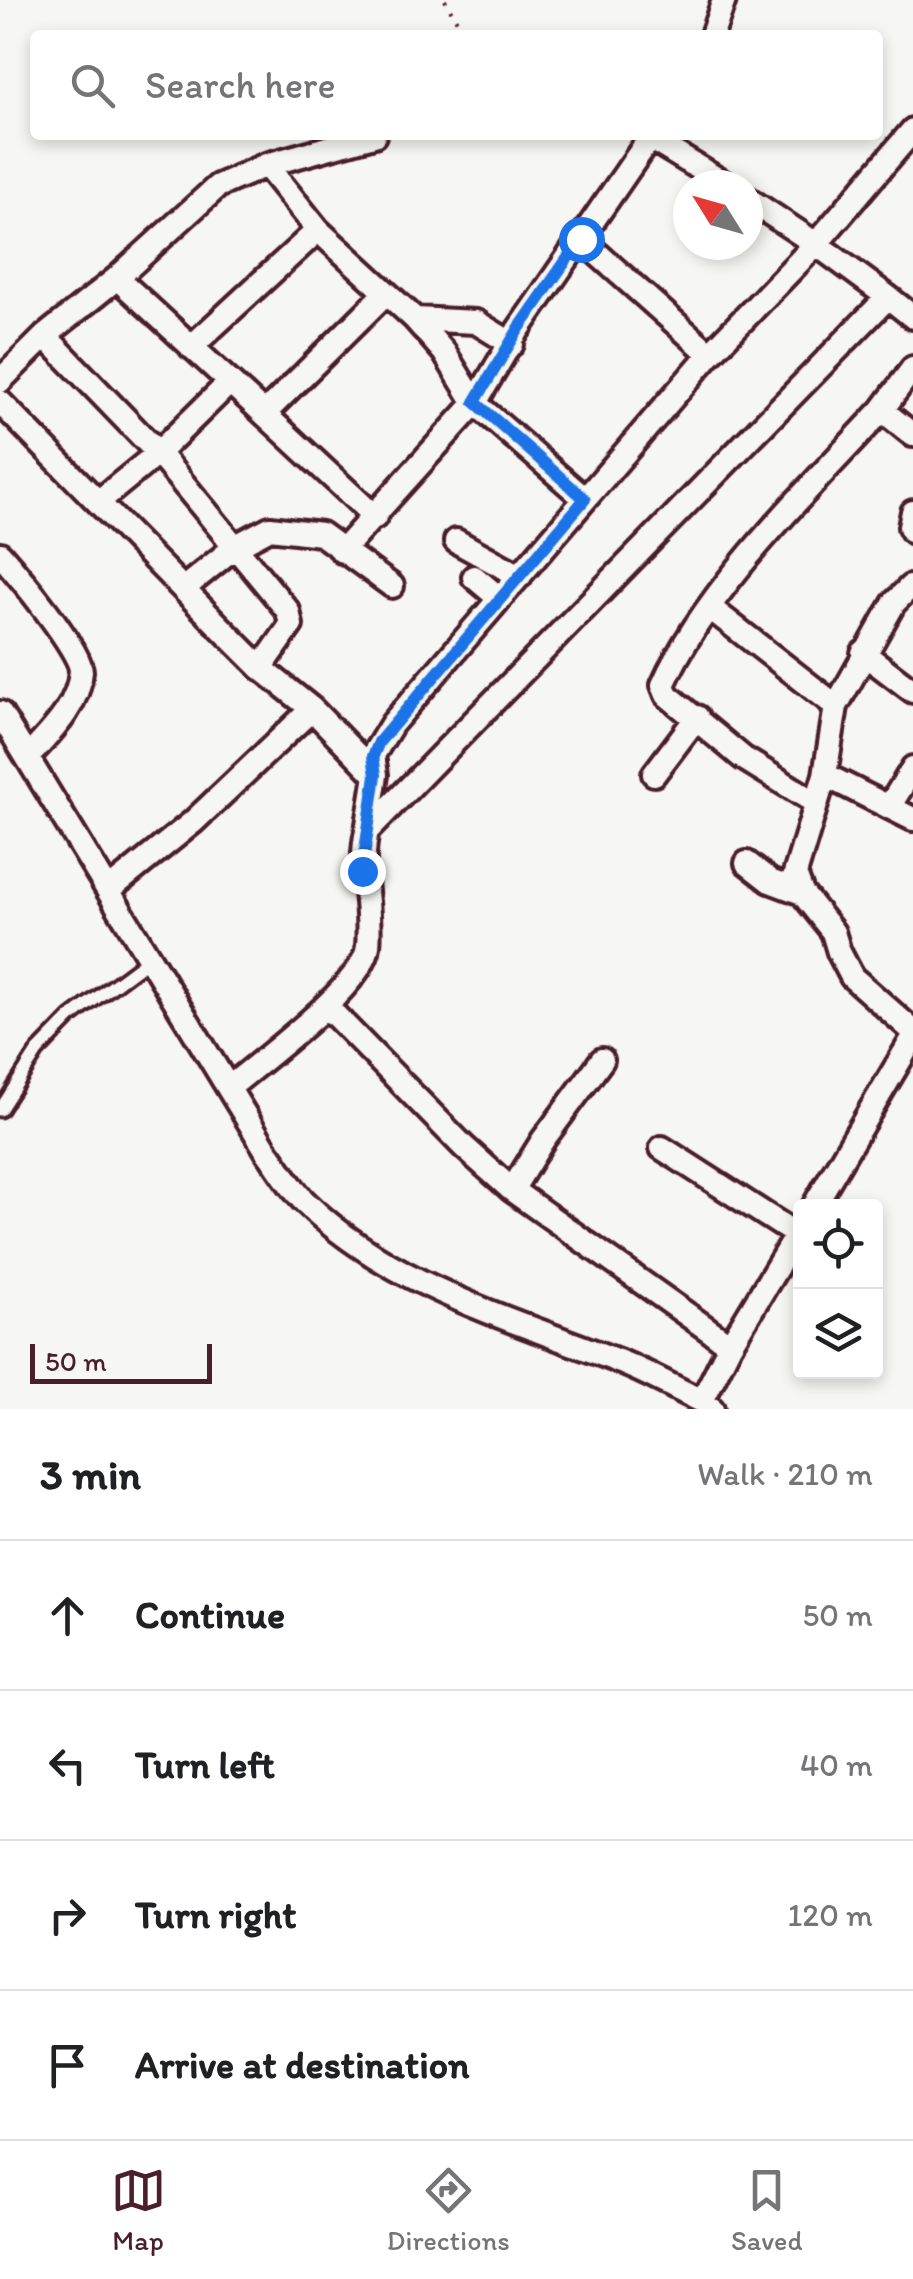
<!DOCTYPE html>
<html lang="en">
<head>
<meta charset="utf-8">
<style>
	body { margin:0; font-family:Itim,sans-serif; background:#f2f2f2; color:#202124 }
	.controls { position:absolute; right:30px; bottom:30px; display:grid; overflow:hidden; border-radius:10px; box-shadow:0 5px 15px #0003 }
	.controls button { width:90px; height:90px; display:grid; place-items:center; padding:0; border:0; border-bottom:2px solid #e0e0e0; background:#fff; color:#202124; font:50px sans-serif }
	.compass { position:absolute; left:673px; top:170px; width:90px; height:90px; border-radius:50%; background:#fff; box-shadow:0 5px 15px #0003; rotate:307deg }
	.scale { position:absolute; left:30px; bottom:25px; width:182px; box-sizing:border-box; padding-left:10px; border:5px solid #4a1f2b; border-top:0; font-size:28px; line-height:35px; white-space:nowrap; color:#4a1f2b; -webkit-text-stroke:8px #f6f6f2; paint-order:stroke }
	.stop { position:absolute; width:30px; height:30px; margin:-22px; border:8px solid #1a73e8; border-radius:50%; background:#fff }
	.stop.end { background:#1a73e8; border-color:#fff; box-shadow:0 2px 10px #0008 }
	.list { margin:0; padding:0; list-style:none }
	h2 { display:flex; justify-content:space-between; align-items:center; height:130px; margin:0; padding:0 40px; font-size:42px }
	h2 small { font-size:32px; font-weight:400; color:#757577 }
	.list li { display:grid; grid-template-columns:65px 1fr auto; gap:30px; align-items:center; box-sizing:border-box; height:150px; padding:0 40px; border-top:2px solid #e0e0e0 }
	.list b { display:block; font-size:38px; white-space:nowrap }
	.list em { font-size:32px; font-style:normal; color:#757577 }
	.icon { flex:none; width:55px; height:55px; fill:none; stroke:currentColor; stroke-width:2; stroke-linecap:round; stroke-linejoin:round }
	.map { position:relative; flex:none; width:913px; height:1409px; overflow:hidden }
	.search { position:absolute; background:#fff; box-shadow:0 5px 15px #0003; left:30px; right:30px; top:30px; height:110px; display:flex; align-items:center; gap:25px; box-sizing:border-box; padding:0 35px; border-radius:10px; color:#757577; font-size:38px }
	.sheet { height:730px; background:#fff }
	nav { display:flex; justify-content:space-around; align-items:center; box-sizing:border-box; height:140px; border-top:2px solid #e0e0e0; background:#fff; font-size:28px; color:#757577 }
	nav a { display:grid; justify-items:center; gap:5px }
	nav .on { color:#4a1f2b }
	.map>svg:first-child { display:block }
</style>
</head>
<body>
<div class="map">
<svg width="913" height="1409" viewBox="0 0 913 1409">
	<rect width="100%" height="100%" fill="#f6f6f2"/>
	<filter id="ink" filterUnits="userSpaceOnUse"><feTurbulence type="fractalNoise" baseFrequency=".01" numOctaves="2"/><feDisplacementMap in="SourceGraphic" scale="20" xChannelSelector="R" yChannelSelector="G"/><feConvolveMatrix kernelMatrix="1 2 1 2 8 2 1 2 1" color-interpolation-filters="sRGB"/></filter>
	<g filter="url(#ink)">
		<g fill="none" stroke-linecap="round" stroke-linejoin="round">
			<g stroke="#4a1f2b" stroke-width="19">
				<path id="service" d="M0,1110L37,1052L71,1017L149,959"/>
			</g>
			<g stroke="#4a1f2b" stroke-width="30">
				<path id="minor" d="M712,35L724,0
					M645,135L727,185
					M748,199L816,244L913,130
					M318,230L415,319L444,352L475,403L585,499
					M581,239L710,354
					M117,278L230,382
					M415,319L476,322L512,344
					M45,336L158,453L288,611L291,625L261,668
					M191,347L318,230L266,165
					M913,368L882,410L913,435
					M0,381L45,336L117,278L218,186L266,165L374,135
					M0,402L230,637L261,668L312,709L376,775
					M265,413L385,294
					M98,502L158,453L230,382L375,517
					M913,512L910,527L913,532
					M456,541L520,576
					M342,551L475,403L518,330L652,135
					M0,554C16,572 81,650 81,671C79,706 50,733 28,757
					M474,577L499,598
					M910,587L894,603L836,706L825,775L795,874L802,893L833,932L839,952L852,977L913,1031
					M183,589L236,546L270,528L321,534L392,586
					M709,607L836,706
					M863,653L913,691
					M0,713L268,1153C280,1169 291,1188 305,1202C391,1286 510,1318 618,1361C647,1372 674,1388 702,1401
					M654,774L697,717
					M825,775L913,819
					M816,803L743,758L667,695L663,685C706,588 810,488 882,410
					M889,807L913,768
					M367,831L376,775L373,755L392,724L710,354L816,244L888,297
					M747,863L770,881L802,893
					M109,890L193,822L312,709
					M326,1006L464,1147L512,1190L730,1345
					M230,1087C262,1060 365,984 368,946C372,906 358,870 367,831L888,297L913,317
					M662,1148L797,1235
					M512,1190L543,1140L602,1060
					M814,1206L913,1038
					M712,1409L702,1401L730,1345L800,1229"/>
			</g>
			<path stroke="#4a1f2b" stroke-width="4" stroke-dasharray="2.5 8" stroke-linecap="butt" d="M445,0L465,35"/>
			<use href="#service" stroke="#f6f6f2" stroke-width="11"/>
			<use href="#minor" stroke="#f6f6f2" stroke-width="22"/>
		</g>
	</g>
	<g fill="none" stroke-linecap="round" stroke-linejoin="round" filter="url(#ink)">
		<path stroke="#1a73e8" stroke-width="12" d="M362,871L376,775L373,756L379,742L585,499L475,402L518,330L581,239"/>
	</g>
</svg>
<div class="controls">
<button><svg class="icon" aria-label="locate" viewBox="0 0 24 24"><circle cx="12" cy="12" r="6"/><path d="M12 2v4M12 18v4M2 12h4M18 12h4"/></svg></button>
<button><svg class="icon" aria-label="layers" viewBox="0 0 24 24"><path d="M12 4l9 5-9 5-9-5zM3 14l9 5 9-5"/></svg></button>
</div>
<svg class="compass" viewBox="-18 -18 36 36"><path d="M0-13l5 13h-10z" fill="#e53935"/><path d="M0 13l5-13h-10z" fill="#757577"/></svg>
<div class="scale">50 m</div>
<div class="stop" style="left:581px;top:239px"></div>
<div class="stop end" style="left:362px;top:871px"></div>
<div class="search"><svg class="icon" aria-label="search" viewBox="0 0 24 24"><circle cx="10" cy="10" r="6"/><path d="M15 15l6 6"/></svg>Search here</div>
</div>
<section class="sheet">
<h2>3 min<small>Walk · 210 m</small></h2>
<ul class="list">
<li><svg class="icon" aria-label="ahead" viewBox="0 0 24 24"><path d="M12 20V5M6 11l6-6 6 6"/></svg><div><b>Continue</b></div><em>50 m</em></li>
<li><svg class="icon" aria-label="left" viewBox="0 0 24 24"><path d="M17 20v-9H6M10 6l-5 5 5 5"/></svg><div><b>Turn left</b></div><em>40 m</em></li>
<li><svg class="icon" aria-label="right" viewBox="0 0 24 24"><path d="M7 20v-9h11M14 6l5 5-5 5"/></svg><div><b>Turn right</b></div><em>120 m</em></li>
<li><svg class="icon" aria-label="arrive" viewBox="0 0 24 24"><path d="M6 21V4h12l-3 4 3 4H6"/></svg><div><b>Arrive at destination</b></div></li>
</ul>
</section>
<nav>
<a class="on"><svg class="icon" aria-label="map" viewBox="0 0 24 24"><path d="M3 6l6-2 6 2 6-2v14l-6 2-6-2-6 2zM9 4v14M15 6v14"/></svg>Map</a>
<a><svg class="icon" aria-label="directions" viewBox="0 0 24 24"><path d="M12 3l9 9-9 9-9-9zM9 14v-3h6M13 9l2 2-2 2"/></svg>Directions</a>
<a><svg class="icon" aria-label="saved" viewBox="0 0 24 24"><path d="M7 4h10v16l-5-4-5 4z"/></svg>Saved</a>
</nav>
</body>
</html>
